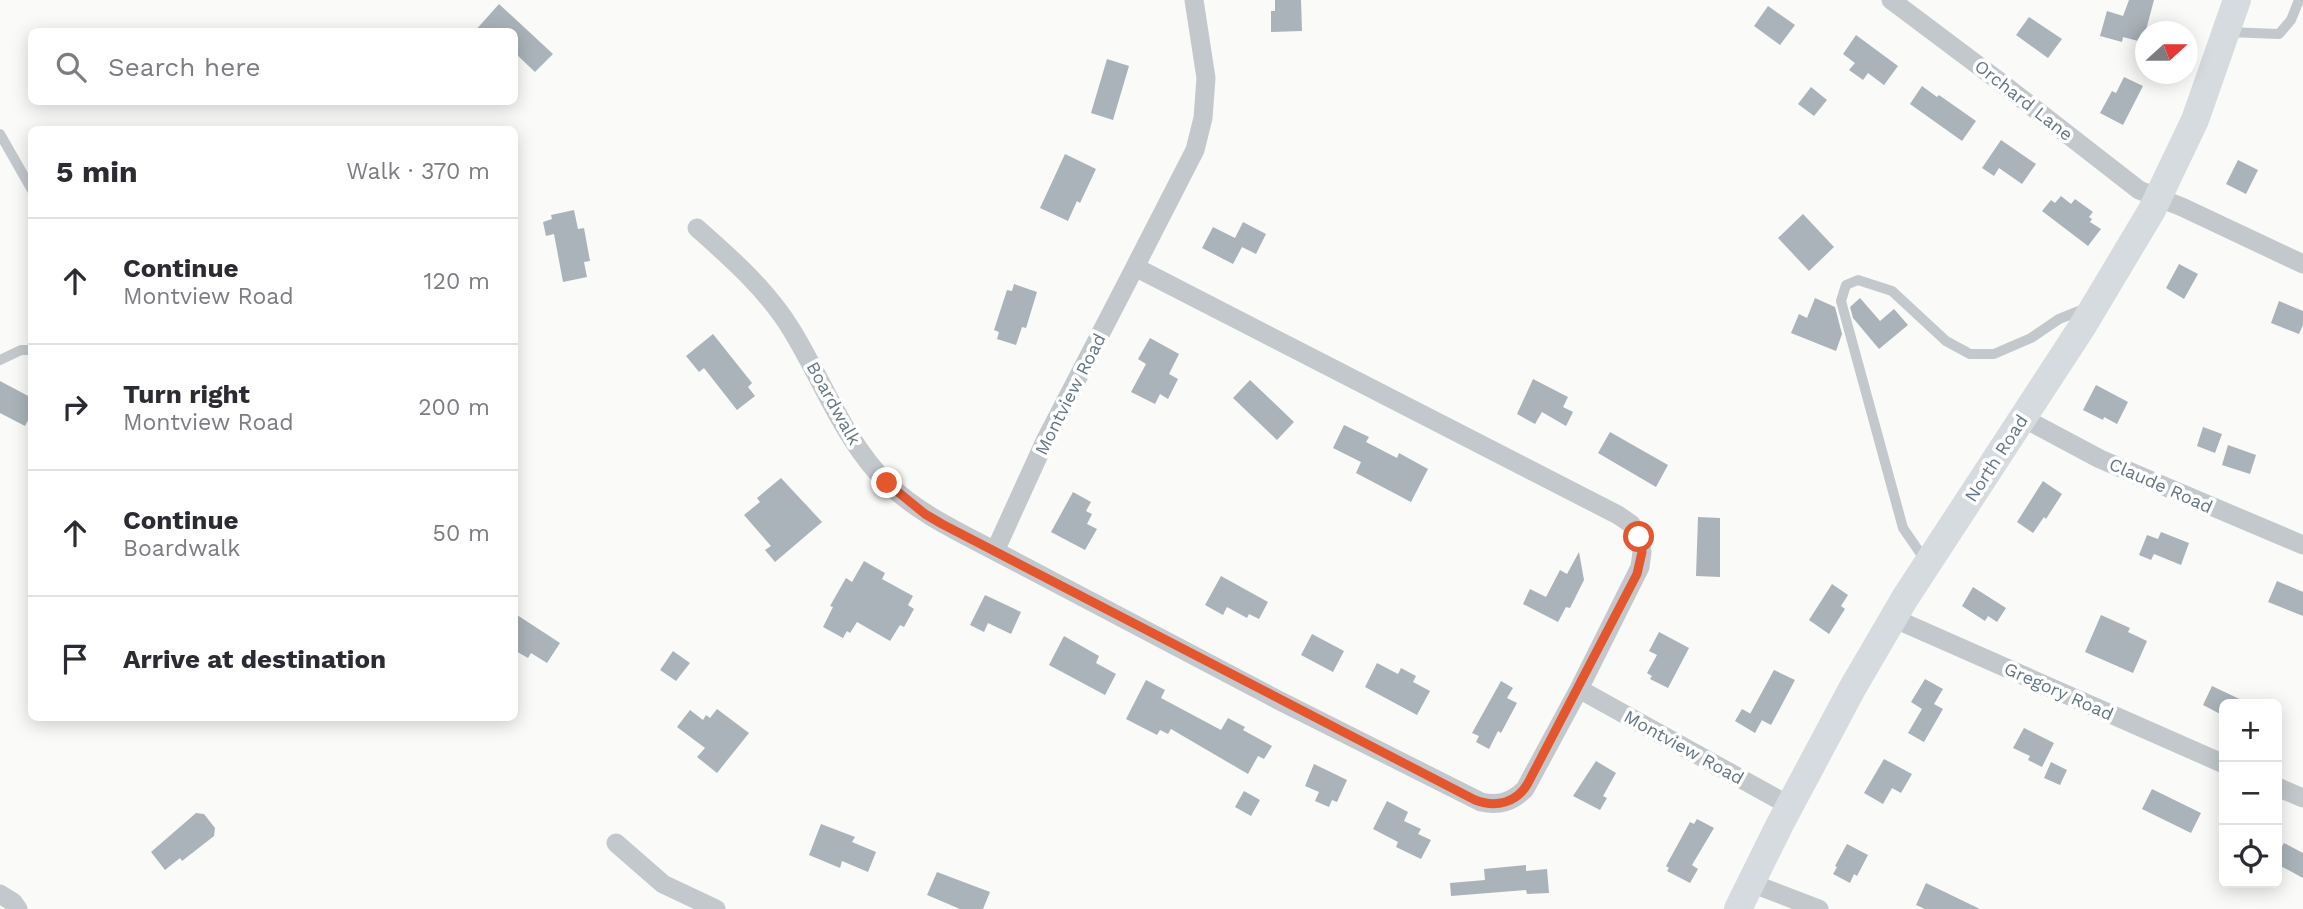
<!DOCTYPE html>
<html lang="en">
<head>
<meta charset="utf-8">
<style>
	body { margin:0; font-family:"Work Sans",sans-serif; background:#f7f7f7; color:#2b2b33 }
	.controls { position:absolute; right:21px; bottom:21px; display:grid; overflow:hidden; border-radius:10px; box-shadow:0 4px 18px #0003 }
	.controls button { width:63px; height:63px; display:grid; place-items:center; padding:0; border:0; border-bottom:2px solid #e1e1e2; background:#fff; color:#2b2b33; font:35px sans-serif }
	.compass { position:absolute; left:2135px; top:21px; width:63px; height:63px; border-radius:50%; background:#fff; box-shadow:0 4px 18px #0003; rotate:69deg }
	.stop { position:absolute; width:21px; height:21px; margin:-16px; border:5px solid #e4572e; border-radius:50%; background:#fff }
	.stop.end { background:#e4572e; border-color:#fff; box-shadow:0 2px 7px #0008 }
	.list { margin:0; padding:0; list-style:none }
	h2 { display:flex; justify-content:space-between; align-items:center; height:91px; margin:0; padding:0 28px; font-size:30px }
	h2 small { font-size:23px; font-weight:400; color:#7c7c81 }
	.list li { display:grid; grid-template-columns:46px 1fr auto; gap:21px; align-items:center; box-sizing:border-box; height:126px; padding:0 28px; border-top:2px solid #e1e1e2 }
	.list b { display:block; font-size:26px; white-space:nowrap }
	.list p { margin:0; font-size:23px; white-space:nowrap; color:#7c7c81 }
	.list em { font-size:23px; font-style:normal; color:#7c7c81 }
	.icon { flex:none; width:38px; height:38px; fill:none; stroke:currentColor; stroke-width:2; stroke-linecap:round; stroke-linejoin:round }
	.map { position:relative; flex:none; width:2303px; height:909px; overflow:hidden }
	.search { position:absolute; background:#fff; box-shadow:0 4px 18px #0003; left:28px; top:28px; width:490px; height:77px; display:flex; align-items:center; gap:18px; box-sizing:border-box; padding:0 24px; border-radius:10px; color:#7c7c81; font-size:26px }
	.panel { position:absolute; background:#fff; box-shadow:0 4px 18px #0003; left:28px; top:126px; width:490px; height:595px; border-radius:10px }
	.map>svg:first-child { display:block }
</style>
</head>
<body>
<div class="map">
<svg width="2303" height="909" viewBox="0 0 2303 909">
	<rect width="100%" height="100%" fill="#fafaf8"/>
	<path fill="#aab3b9" d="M1275,0H1301L1302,31L1271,32V11H1275Z
		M2129,0H2154L2146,30V43L2123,37L2122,42L2100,36L2107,11L2123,16Z
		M499,4L553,54L535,72L514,52V32H474Z
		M1768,6L1795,25L1780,45L1754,26Z
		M2029,17L2062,39L2048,58L2016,35Z
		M1856,35L1898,66L1884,85L1868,73L1863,80L1849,70L1855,63L1843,54Z
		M1107,59L1129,66L1113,120L1091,113Z
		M2124,77L2143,86L2123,125L2100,113L2112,91L2116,93Z
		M1922,86L1937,97L1939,95L1976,121L1962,141L1910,104Z
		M1811,87L1827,100L1814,116L1798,104Z
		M2001,140L2036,164L2022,184L1999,168L1994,176L1982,168Z
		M1065,154L1096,169L1080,203L1077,201L1068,221L1040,208Z
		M2238,160L2258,170L2246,194L2226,184Z
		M2061,196L2071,204L2075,199L2093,212L2089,217L2092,219L2090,222L2101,229L2088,246L2042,211L2051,200L2055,203Z
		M574,210L578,229L584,228L590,261L584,262L587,277L563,282L554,234L546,236L543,222L552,219L551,215Z
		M1803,214L1834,247L1809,271L1778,238Z
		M1243,222L1266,234L1256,254L1242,247L1233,264L1202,248L1213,227L1235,238Z
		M2179,264L2198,274L2184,299L2166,288Z
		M1014,284L1037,292L1026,328L1022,327L1016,345L997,339L999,332L994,330L1007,290L1012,291Z
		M1815,298L1835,307L1842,334L1836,351L1791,333L1799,314L1807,318Z
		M1860,298L1880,321L1894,309L1908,325L1879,349L1853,318L1850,307Z
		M2279,301L2303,311V325L2299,334L2271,323Z
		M713,334L752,383L748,387L755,396L737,410L704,368L699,372L686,356Z
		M1150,338L1179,354L1169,374L1178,379L1168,399L1160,394L1155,404L1131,392L1146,364L1138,359Z
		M1533,379L1568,397L1563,407L1573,412L1566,426L1542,412L1535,424L1517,414Z
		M1250,380L1294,422L1277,440L1233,398Z
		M0,381L32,398V413L25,426L0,413Z
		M2096,385L2128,402L2117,424L2104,417L2103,420L2083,410Z
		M1344,425L1369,437L1366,442L1397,458L1399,453L1428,469L1411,502L1356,473L1361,462L1333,448Z
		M2203,427L2222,434L2215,453L2197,446Z
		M1610,432L1668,465L1656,487L1598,453Z
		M2228,445L2256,455L2250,474L2222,465Z
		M781,478L822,522L775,562L765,550L771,546L744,515L760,502L757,498Z
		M2043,481L2062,494L2046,519L2044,517L2033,533L2017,522Z
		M1073,492L1091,502L1086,511L1092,514L1087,524L1097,529L1085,550L1051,532Z
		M1698,517L1720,518V577L1696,576Z
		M2161,532L2189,543L2181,565L2154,554L2151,560L2139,555L2147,535L2158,539Z
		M1579,552L1584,580L1570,608L1566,607L1558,622L1523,604L1530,589L1546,597L1560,570L1567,574Z
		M864,561L885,573L882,579L913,596L908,605L914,609L904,627L900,625L890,641L857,622L850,633L847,631L843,638L823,627L833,607L830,606L846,578L852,582Z
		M1221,576L1268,602L1259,619L1249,614L1247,618L1227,607L1223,615L1205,605Z
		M2277,581L2303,592V616L2268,602Z
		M1832,584L1848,595L1841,606L1845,609L1829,634L1809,620Z
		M1973,587L2006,608L1997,622L1988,616L1985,621L1962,606Z
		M985,595L1021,612L1011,634L988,623L984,632L970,625Z
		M514,613L560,643L547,663L531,653L528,658L514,650Z
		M2101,615L2130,628L2128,632L2147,641L2133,673L2085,652Z
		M1659,632L1689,648L1668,688L1650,679L1652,676L1647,673L1657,655L1649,651Z
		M1312,634L1344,651L1333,672L1301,655Z
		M1064,636L1099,656L1096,663L1116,674L1105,695L1049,665Z
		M673,651L690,663L676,681L660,670Z
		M1377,663L1398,674L1401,668L1416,676L1413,682L1430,691L1417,715L1365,687Z
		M1774,670L1795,680L1771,725L1750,714Z
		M1925,679L1943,689L1934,704L1943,709L1924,742L1908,733L1922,709L1911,702Z
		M1146,680L1165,690L1161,698L1221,730L1228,718L1245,727L1243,730L1272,746L1264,759L1258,756L1248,774L1171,729L1168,734L1160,730L1157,735L1126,719Z
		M1501,681L1513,688L1507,698L1517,703L1501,733L1498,731L1489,749L1476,742L1479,736L1472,733Z
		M2212,686L2250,704H2224V716L2203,705Z
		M717,709L749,733L717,773L697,757L705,748L677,727L690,710L703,720L706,715L710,718Z
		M1742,709L1762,720L1755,733L1735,721Z
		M2024,728L2054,743L2042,767L2028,760L2030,756L2013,748Z
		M1884,759L1912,774L1901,793L1892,788L1883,804L1864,793Z
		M1596,761L1616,773L1603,796L1607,798L1600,810L1573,796Z
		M2051,762L2067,770L2060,785L2044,778Z
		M1314,764L1347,780L1337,802L1332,800L1329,807L1315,801L1319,792L1305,786Z
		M2152,789L2201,813L2191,833L2142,809Z
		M1244,791L1260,800L1251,816L1235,807Z
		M1387,801L1408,812L1404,821L1421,829L1418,834L1431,840L1421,859L1396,847L1398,842L1373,829Z
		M196,813L204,814L215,828L214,836L182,861L180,858L165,870L151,852Z
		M1697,819L1714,828L1692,865L1698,869L1690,883L1667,871L1669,868L1666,866L1690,822L1694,824Z
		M821,824L855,837L852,842L876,852L868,872L842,861L840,868L809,855Z
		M2284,843L2303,853V878L2277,864V855Z
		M1847,844L1868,855L1857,876L1854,874L1850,883L1833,874L1837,867L1835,866Z
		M1526,865V871L1547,869L1549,893L1527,894L1526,890L1451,896L1450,883L1485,880L1484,869Z
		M937,872L990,892L983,909H960L927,895Z
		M1926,883L1980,909H1925L1916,905Z"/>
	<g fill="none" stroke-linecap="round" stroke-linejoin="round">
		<path stroke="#c3c8cc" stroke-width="10" d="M2228,32L2279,34L2291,20L2299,0
			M0,134L32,190
			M0,360L21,350H32
			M1925,560L1903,528L1841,301L1846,285L1858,280L1892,291L1946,341L1970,354H1994L2031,338L2059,319L2084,309"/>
		<path stroke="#c3c8cc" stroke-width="19" d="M1891,0L1999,81L2139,190L2182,207L2303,264
			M697,228C731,258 767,290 791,329C822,379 844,441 887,483C918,513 957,531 995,551
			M1135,267L1195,150L1203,118L1206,78L1194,0
			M2023,418L2100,459L2303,545
			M1893,618L2224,764
			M1579,689L1640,567L1642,552L1639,537L1631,524L1618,515L1135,267L1046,439L995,551L1278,700L1481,802C1499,806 1512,802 1525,789L1579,689L1790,806
			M2277,787L2303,798
			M616,843L663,884L716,909
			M1751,883L1819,909
			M0,894L13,902L18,909"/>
		<path stroke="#d6dbdf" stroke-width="28" d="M1738,909L1780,824L1853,687L1905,598L2082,327L2152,210L2195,120L2237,0"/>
	</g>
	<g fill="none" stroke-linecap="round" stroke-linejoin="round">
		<path stroke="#e4572e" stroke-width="9" d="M887,483L925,514L942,524L1475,800C1496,808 1517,803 1528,783L1637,574L1642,552L1639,537"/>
	</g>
	<g text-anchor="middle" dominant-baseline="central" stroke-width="7" stroke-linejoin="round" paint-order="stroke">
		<g font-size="18" fill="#657683" stroke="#fff">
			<text transform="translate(2024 100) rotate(38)">Orchard Lane</text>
			<text transform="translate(1070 394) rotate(-63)">Montview Road</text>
			<text transform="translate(834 403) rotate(61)">Boardwalk</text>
			<text transform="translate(1996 458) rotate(-57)">North Road</text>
			<text transform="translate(2161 485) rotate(24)">Claude Road</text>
			<text transform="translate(2059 691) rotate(24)">Gregory Road</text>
			<text transform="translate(1684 747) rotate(29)">Montview Road</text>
		</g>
	</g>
</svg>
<div class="controls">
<button>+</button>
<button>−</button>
<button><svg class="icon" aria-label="locate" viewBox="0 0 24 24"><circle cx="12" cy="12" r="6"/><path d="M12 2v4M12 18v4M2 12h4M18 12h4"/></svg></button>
</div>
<svg class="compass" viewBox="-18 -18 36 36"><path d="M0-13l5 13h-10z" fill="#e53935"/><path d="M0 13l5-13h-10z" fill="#7c7c81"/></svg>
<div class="stop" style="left:1639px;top:537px"></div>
<div class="stop end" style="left:887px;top:483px"></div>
<div class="search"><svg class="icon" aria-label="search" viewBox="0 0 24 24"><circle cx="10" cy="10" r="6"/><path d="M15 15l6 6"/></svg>Search here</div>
<section class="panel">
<h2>5 min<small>Walk · 370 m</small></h2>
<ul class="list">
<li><svg class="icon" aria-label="ahead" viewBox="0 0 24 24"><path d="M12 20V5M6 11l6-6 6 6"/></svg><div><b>Continue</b><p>Montview Road</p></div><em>120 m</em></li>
<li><svg class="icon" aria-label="right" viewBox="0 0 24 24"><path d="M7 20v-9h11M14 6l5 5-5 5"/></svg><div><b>Turn right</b><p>Montview Road</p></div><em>200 m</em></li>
<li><svg class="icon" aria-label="ahead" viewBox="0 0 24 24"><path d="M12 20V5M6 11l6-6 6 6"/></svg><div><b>Continue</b><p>Boardwalk</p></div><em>50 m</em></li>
<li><svg class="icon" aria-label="arrive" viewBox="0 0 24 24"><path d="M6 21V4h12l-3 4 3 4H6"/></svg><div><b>Arrive at destination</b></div></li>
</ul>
</section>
</div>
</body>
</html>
